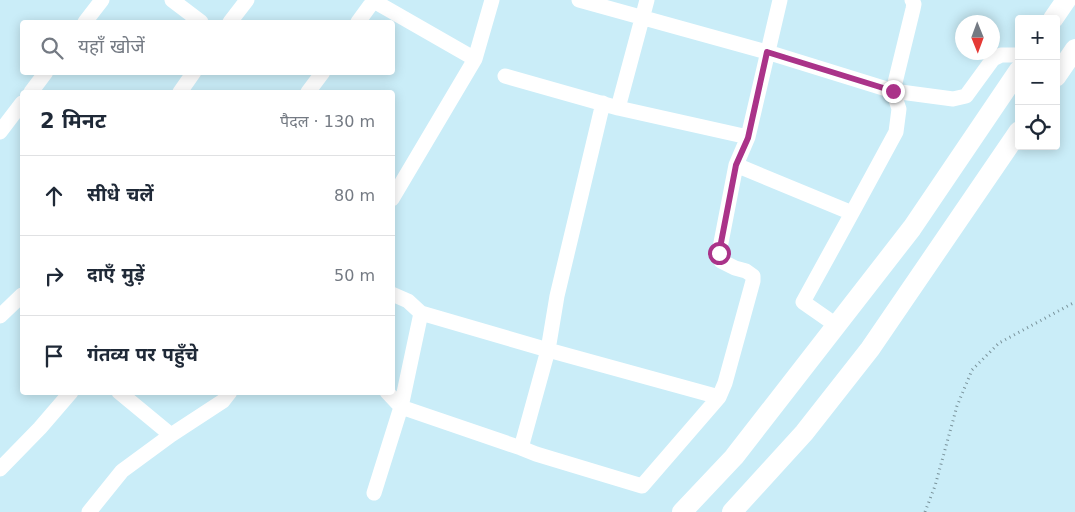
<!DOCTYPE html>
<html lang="hi">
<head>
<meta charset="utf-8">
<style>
	body { margin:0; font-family:"DejaVu Sans","Noto Sans Devanagari",sans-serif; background:#f6f6f7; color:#1f2937 }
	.controls { position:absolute; right:15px; top:15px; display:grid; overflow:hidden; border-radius:5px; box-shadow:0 2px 12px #0003 }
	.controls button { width:45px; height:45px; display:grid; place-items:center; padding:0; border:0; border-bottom:1px solid #e0e1e3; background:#fff; color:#1f2937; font:25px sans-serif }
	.compass { position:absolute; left:955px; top:15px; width:45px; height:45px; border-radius:50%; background:#fff; box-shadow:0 2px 12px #0003; rotate:179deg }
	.stop { position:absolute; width:15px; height:15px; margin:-11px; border:4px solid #aa3389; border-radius:50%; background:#fff }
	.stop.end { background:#aa3389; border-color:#fff; box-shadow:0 1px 5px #0008 }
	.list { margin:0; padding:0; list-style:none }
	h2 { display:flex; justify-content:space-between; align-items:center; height:65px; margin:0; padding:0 20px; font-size:21px }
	h2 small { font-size:16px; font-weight:400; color:#747a83 }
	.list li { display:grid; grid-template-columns:32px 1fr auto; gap:15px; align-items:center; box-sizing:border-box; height:80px; padding:0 20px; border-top:1px solid #e0e1e3 }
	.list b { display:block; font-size:19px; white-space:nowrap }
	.list em { font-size:16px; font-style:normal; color:#747a83 }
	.icon { flex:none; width:28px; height:28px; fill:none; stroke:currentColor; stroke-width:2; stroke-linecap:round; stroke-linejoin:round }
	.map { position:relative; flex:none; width:1075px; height:512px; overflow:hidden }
	.search { position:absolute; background:#fff; box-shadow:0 2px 12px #0003; left:20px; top:20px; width:375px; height:55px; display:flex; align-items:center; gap:12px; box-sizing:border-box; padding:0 18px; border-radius:5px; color:#747a83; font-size:19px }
	.panel { position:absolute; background:#fff; box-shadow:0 2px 12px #0003; left:20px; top:90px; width:375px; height:305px; border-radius:5px }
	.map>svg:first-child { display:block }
</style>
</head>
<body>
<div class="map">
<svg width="1075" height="512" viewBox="0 0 1075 512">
	<rect width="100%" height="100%" fill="#caedf8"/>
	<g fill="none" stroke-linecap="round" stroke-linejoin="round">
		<path stroke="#7a939b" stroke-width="3" stroke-dasharray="1 4" stroke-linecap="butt" d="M925,512L935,486L957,406L972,370L999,343L1075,302"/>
		<path stroke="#fff" stroke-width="15" d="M172,0L201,22
			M372,0L475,59L392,199
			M579,0L767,52L893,91L953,99L966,96L993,59L1001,55H1016L1019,57
			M85,22L102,0
			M230,22L247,0
			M358,22L374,0
			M475,59L492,0
			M505,76L618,108L748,137L780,0
			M31,92L46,72
			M180,92L194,72
			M308,92L323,72
			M603,103L557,296L548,350L719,397L725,383L753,281V276L746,271L735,268L721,261L719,253L736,165
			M618,108L647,0
			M0,132L22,103
			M748,137L736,165L852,213L896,132L899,109L893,91L913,9L914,4L912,0
			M392,294L408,301L421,313L548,350L521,448
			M0,316L22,295
			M836,325L803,302L852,213
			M119,392L171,435L223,401L230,392
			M387,392L401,407L521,448L536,454L642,486L719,397
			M0,469L40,428L71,392
			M374,493L401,407L421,313
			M89,512L122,471L171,435"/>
		<path stroke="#fff" stroke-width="20" d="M1053,19L1066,0
			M1056,77L1075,49
			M682,512L734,457L912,228L1019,70
			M732,512L804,433L870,349L1019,131"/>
	</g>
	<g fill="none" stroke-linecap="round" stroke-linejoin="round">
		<path stroke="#aa3389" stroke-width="6" d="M719,253L736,165L748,138L767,52L893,91"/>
	</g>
</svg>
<div class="controls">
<button>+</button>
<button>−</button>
<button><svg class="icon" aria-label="locate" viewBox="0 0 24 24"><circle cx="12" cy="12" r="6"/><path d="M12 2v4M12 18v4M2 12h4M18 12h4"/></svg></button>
</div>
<svg class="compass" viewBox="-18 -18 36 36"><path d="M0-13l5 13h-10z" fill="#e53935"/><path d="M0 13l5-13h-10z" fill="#747a83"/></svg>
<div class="stop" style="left:719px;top:253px"></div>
<div class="stop end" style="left:893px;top:91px"></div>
<div class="search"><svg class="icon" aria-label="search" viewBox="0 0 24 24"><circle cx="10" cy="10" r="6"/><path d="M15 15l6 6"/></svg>यहाँ खोजें</div>
<section class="panel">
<h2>2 मिनट<small>पैदल · 130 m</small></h2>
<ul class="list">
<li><svg class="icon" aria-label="ahead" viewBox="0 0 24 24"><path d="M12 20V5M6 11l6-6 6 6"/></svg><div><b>सीधे चलें</b></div><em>80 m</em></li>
<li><svg class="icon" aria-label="right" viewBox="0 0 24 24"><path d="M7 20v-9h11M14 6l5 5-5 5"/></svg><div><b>दाएँ मुड़ें</b></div><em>50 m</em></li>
<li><svg class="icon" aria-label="arrive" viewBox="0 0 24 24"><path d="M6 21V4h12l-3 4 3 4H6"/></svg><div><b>गंतव्य पर पहुँचे</b></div></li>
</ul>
</section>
</div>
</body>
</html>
